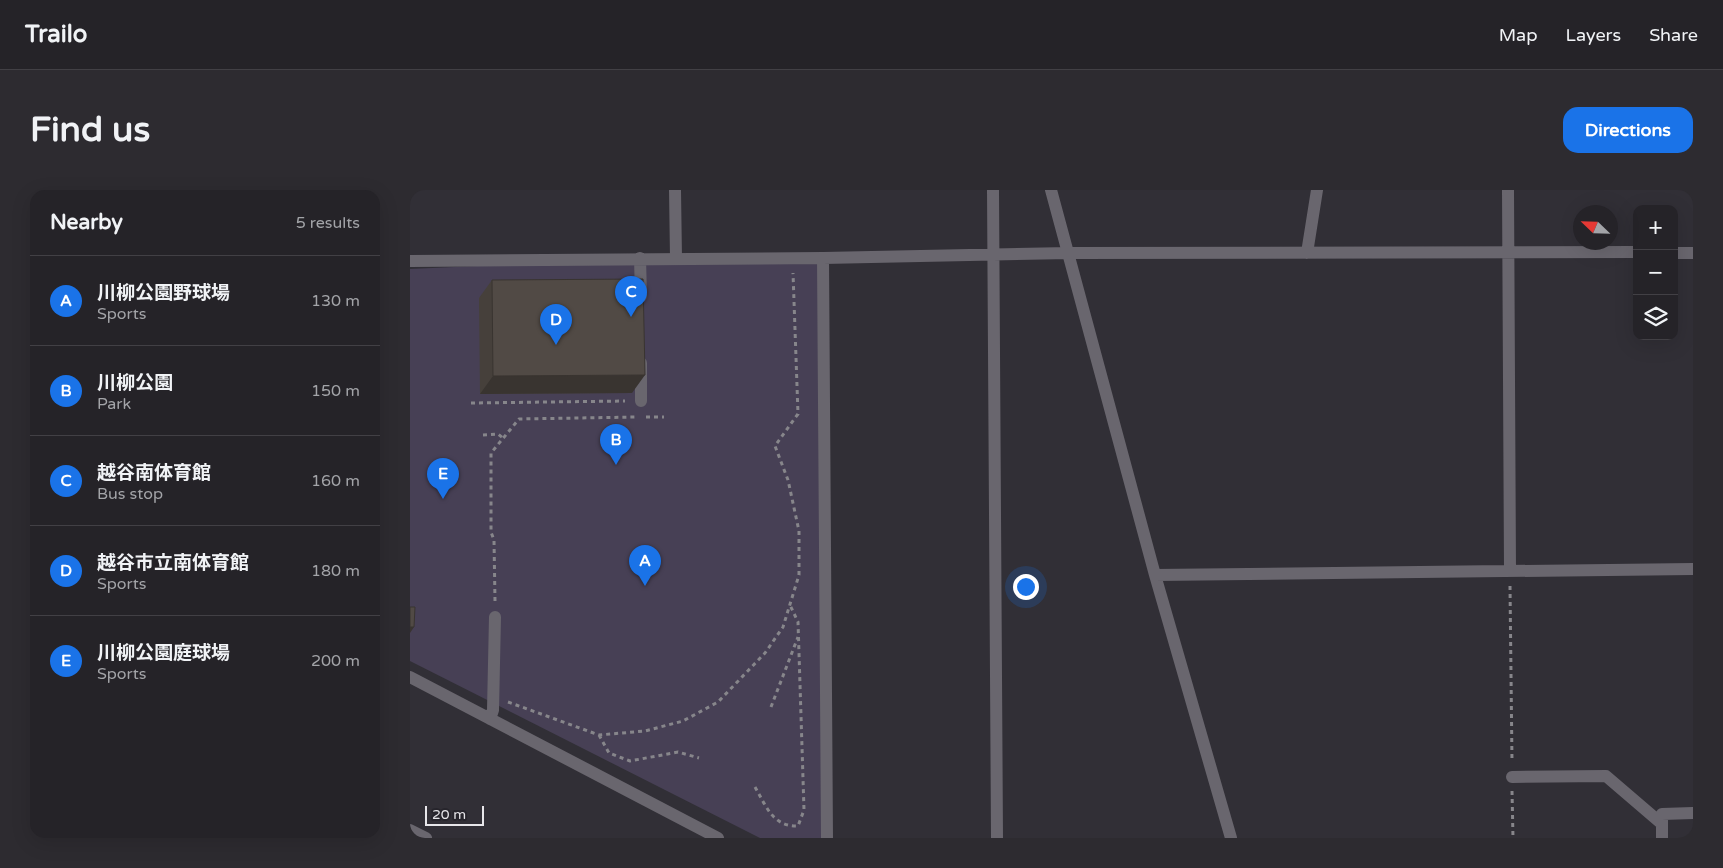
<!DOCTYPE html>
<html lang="en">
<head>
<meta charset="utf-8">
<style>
	body { margin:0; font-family:"Varela Round","Noto Sans JP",sans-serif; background:#2d2b30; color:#f1f3f6 }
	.controls { position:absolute; right:15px; top:15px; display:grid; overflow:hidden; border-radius:10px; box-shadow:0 5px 20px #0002 }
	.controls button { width:45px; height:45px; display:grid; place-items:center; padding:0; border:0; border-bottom:1px solid #424045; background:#252328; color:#f1f3f6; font:25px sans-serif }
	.compass { position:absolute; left:1163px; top:15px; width:45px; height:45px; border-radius:50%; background:#252328; box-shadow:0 5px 20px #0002; rotate:293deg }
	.scale { position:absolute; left:15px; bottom:12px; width:59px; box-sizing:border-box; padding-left:5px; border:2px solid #e7e6ea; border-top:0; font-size:14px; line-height:18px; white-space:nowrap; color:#e7e6ea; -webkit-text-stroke:4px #27252c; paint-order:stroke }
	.you { position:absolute; left:615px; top:396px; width:18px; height:18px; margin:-12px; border:4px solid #fff; border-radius:50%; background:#1a73e8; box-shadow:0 0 0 8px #1a73e833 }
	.badge { display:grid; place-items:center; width:32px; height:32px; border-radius:50%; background:#1a73e8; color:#fff; font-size:16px; font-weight:700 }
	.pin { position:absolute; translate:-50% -41px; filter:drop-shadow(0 1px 2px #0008) }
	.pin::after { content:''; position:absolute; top:26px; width:18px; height:15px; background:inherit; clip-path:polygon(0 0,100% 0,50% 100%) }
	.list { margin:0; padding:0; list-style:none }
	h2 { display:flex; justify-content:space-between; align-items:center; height:65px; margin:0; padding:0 20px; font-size:21px }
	h2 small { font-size:16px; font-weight:400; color:#a3a4a8 }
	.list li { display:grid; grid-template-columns:32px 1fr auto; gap:15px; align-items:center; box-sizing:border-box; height:90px; padding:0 20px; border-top:1px solid #424045 }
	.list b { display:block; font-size:19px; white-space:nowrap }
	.list p { margin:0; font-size:16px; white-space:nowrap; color:#a3a4a8 }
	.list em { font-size:16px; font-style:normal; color:#a3a4a8 }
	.icon { flex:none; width:28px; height:28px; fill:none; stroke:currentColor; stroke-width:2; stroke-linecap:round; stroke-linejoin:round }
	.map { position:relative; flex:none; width:1283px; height:648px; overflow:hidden; border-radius:15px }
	header { display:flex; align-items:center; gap:30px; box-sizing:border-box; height:70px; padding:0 25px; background:#252328; border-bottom:1px solid #424045 }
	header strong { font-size:24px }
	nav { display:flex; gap:28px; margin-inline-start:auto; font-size:18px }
	.intro { display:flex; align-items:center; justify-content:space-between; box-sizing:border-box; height:120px; padding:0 30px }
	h1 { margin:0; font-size:35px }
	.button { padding:12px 22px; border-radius:15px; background:#1a73e8; color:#fff; font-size:18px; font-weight:700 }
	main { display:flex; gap:30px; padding:0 30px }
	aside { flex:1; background:#252328; border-radius:15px; box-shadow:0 5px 20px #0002 }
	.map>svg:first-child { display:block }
</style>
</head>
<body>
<header>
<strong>Trailo</strong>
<nav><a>Map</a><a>Layers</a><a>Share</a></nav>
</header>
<div class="intro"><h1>Find us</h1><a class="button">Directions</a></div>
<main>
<aside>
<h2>Nearby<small>5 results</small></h2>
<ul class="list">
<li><span class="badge">A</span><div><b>川柳公園野球場</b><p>Sports</p></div><em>130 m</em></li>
<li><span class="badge">B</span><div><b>川柳公園</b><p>Park</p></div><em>150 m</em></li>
<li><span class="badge">C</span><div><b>越谷南体育館</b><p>Bus stop</p></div><em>160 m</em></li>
<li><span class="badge">D</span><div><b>越谷市立南体育館</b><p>Sports</p></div><em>180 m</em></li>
<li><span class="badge">E</span><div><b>川柳公園庭球場</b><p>Sports</p></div><em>200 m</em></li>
</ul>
</aside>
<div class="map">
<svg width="1283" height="648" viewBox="0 0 1283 648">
	<rect width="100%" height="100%" fill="#312f36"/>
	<path fill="#474055" d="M241,68H413L412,648H350L0,471V79Z"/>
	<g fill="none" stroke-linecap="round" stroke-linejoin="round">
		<path stroke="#87868b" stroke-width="3" stroke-dasharray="4 4" stroke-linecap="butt" d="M61,213L215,211
			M236,227H254
			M73,245L88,244L93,248
			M1100,396L1102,572
			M85,411L84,350L81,342V263L109,229L227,227
			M98,512L189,545L235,541L273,531L308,512L355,463L373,437L389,385V341L378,290L365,256L388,224L383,83
			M361,517L388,447
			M189,545L199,563L220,571L268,562L289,568
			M345,597C356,616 363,637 388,636L394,620L388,432L380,415
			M1102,601L1103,648"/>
		<path stroke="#69666e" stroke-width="12" d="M265,0L266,68
			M583,0L587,648
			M641,0L745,385L821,648
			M1098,0L1100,380
			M897,63L907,0
			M1264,63H1283
			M230,68L231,106
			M413,68L417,648
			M0,71L413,68L659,63L1227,62
			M231,173V211
			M745,385L1283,379
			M0,487L308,648
			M80,529L83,520L85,427
			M1102,587L1196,586L1252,634
			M0,640L16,648
			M1252,648V624L1283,623"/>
	</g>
	<path fill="#46403b" d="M82,90L222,203L70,204L69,108Z"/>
	<path fill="#393430" d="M235,185L222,203L70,204L83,186Z
		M0,437H4L0,443Z"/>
	<path fill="#514a45" stroke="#393430" d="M233,89L235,185L83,186L82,90Z
		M0,417H5L4,437H0Z"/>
</svg>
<div class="controls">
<button>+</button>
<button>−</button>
<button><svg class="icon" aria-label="layers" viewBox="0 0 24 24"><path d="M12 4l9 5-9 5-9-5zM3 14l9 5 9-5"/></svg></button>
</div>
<svg class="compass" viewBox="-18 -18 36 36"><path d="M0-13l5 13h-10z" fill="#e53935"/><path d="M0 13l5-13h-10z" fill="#a3a4a8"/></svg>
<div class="scale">20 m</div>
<div class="you"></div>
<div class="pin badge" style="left:235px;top:396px">A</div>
<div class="pin badge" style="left:206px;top:275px">B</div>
<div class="pin badge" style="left:221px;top:127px">C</div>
<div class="pin badge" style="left:146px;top:155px">D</div>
<div class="pin badge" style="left:33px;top:309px">E</div>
</div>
</main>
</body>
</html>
